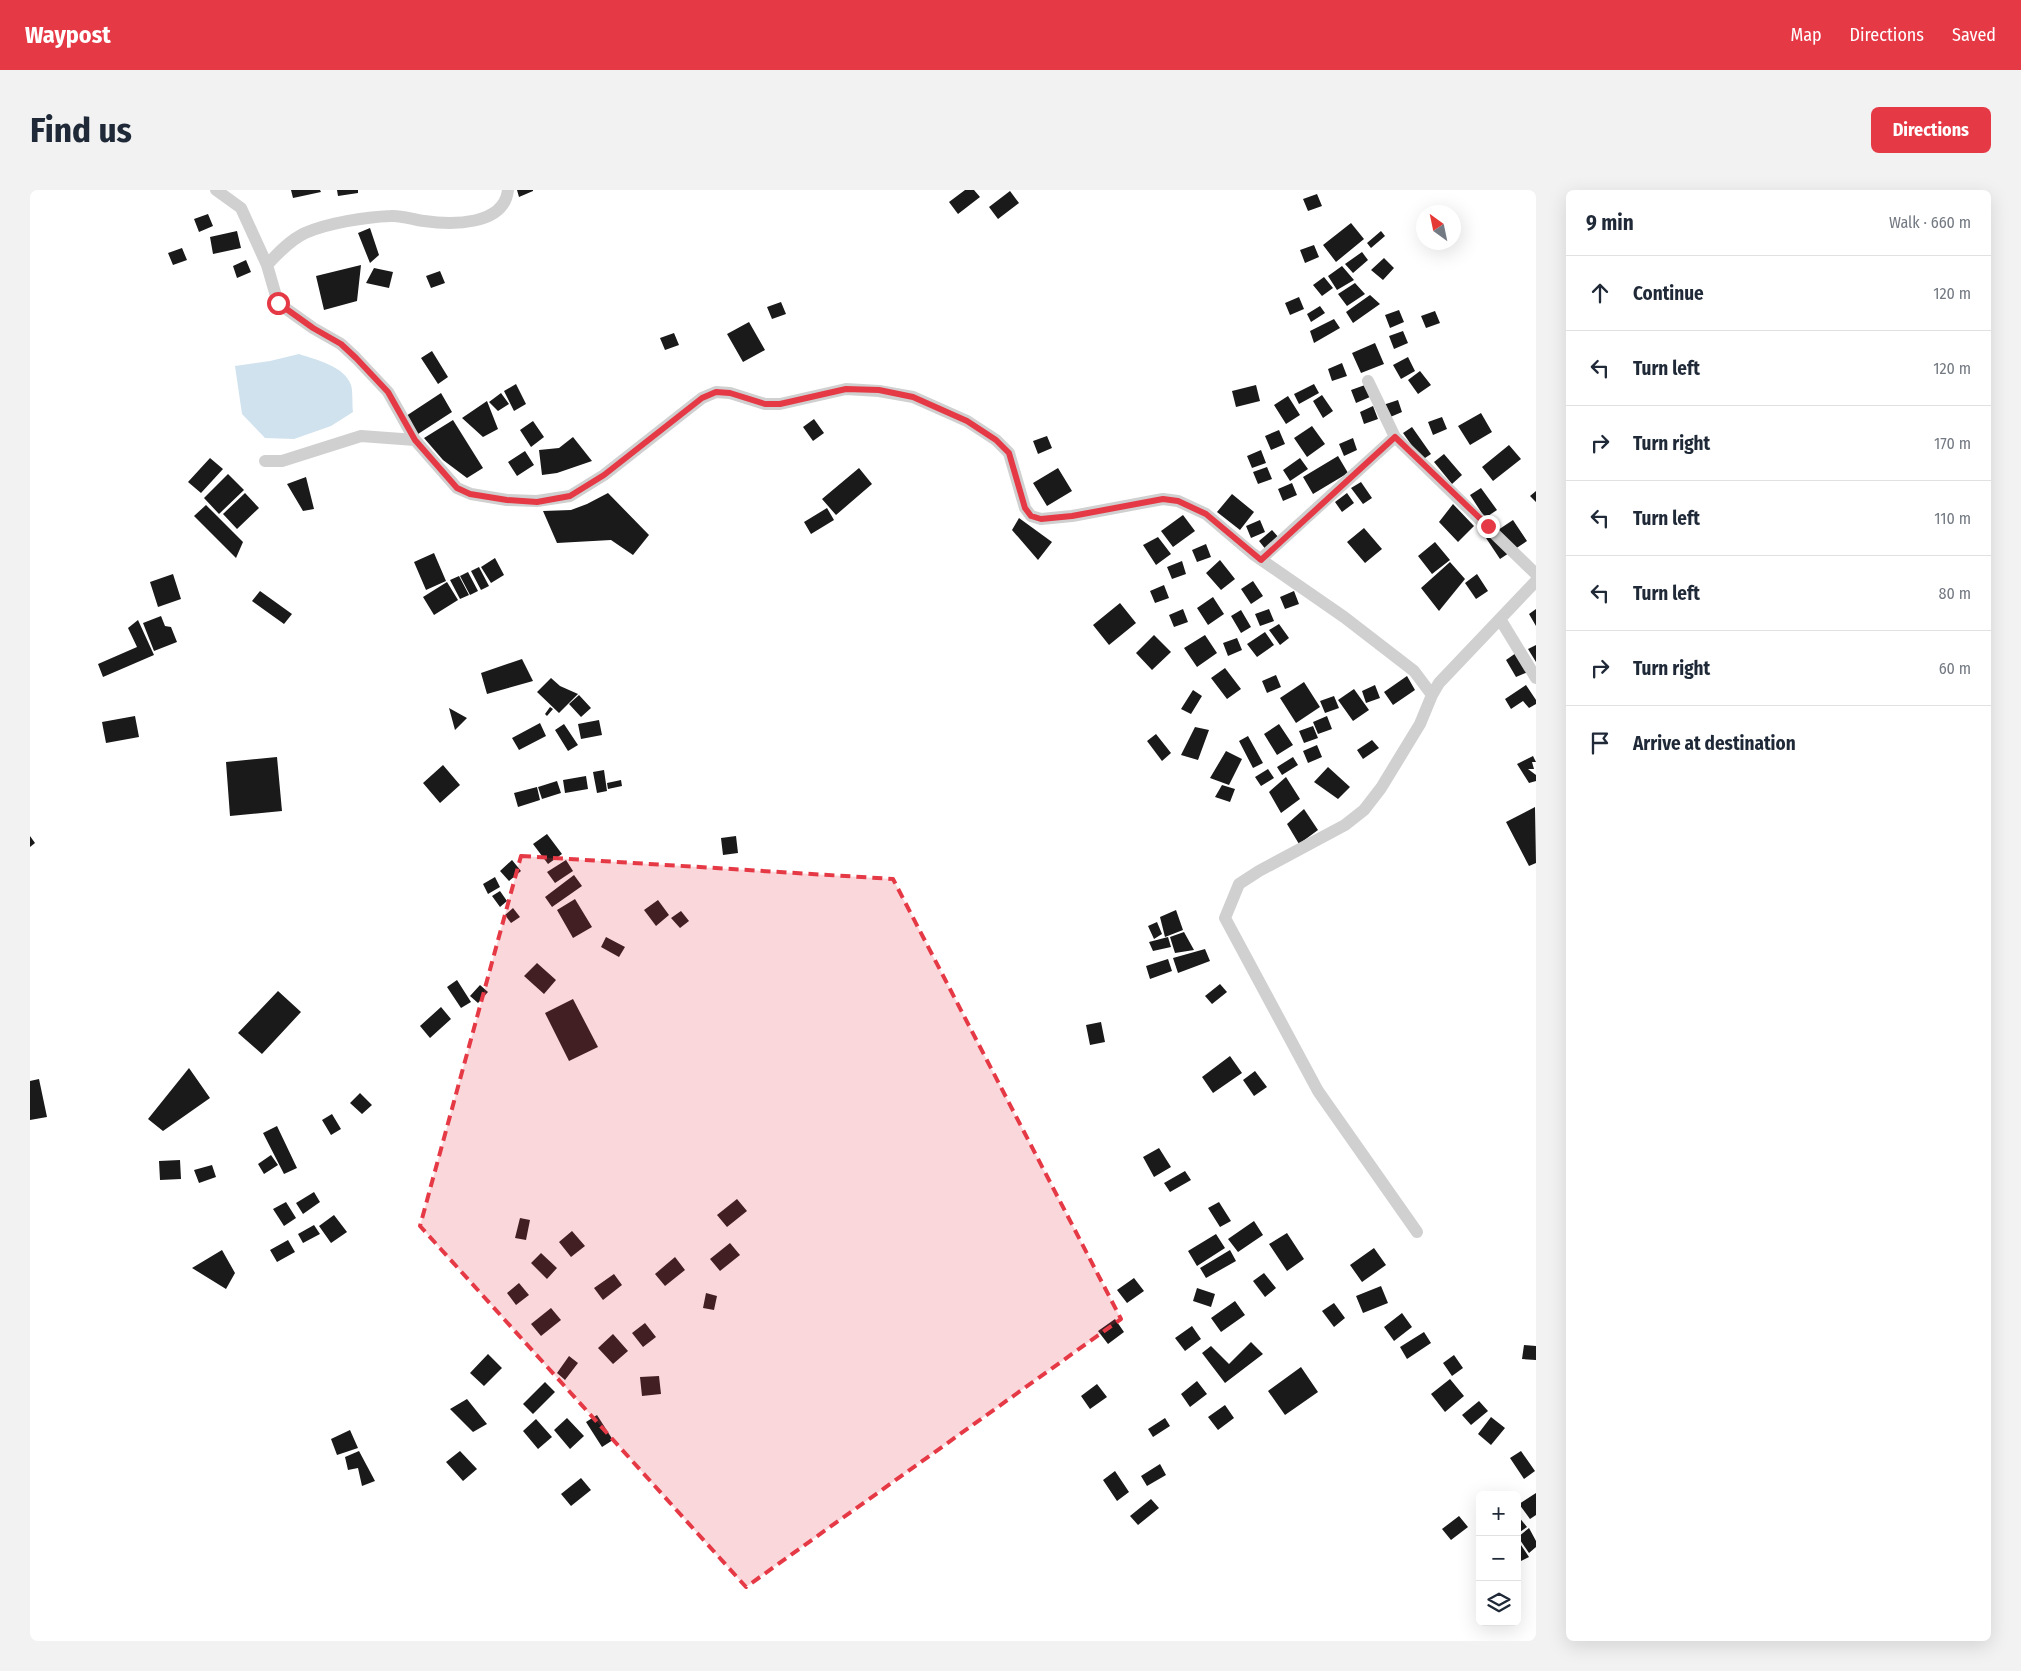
<!DOCTYPE html>
<html lang="en">
<head>
<meta charset="utf-8">
<style>
	body { margin:0; font-family:"Fira Sans Condensed",sans-serif; background:#f2f2f3; color:#1f2937 }
	.controls { position:absolute; right:15px; bottom:15px; display:grid; overflow:hidden; border-radius:8px; box-shadow:0 5px 20px #0002 }
	.controls button { width:45px; height:45px; display:grid; place-items:center; padding:0; border:0; border-bottom:1px solid #e0e1e3; background:#fff; color:#1f2937; font:25px sans-serif }
	.compass { position:absolute; left:1386px; top:15px; width:45px; height:45px; border-radius:50%; background:#fff; box-shadow:0 5px 20px #0002; rotate:327deg }
	.stop { position:absolute; width:15px; height:15px; margin:-11px; border:4px solid #e63946; border-radius:50%; background:#fff }
	.stop.end { background:#e63946; border-color:#fff; box-shadow:0 1px 5px #0008 }
	.list { margin:0; padding:0; list-style:none }
	h2 { display:flex; justify-content:space-between; align-items:center; height:65px; margin:0; padding:0 20px; font-size:21px }
	h2 small { font-size:16px; font-weight:400; color:#747a83 }
	.list li { display:grid; grid-template-columns:32px 1fr auto; gap:15px; align-items:center; box-sizing:border-box; height:75px; padding:0 20px; border-top:1px solid #e0e1e3 }
	.list b { display:block; font-size:19px; white-space:nowrap }
	.list em { font-size:16px; font-style:normal; color:#747a83 }
	.icon { flex:none; width:28px; height:28px; fill:none; stroke:currentColor; stroke-width:2; stroke-linecap:round; stroke-linejoin:round }
	.map { position:relative; flex:none; width:1506px; height:1451px; overflow:hidden; border-radius:8px }
	header { display:flex; align-items:center; gap:30px; box-sizing:border-box; height:70px; padding:0 25px; background:#e63946; color:#fff }
	header strong { font-size:24px }
	nav { display:flex; gap:28px; margin-inline-start:auto; font-size:18px }
	.intro { display:flex; align-items:center; justify-content:space-between; box-sizing:border-box; height:120px; padding:0 30px }
	h1 { margin:0; font-size:35px }
	.button { padding:12px 22px; border-radius:8px; background:#e63946; color:#fff; font-size:18px; font-weight:700 }
	main { display:flex; gap:30px; padding:0 30px }
	aside { flex:1; background:#fff; border-radius:8px; box-shadow:0 5px 20px #0002 }
	.map>svg:first-child { display:block }
</style>
</head>
<body>
<header>
<strong>Waypost</strong>
<nav><a>Map</a><a>Directions</a><a>Saved</a></nav>
</header>
<div class="intro"><h1>Find us</h1><a class="button">Directions</a></div>
<main>
<div class="map">
<svg width="1506" height="1451" viewBox="0 0 1506 1451">
	<rect width="100%" height="100%" fill="#fff"/>
	<path fill="#cfe2ee" d="M269,164C287,170 314,176 321,195C323,201 322,215 323,222L301,236L264,249L235,248L212,224L205,176L240,171Z"/>
	<path fill="#1a1a1a" d="M261,0H290L291,2L263,8Z
		M307,0H328V3L308,6Z
		M487,0H503V1L489,7Z
		M935,0H944L950,7L928,24L919,12Z
		M980,1L989,13L968,29L959,17Z
		M1287,4L1292,16L1278,21L1273,9Z
		M178,24L183,36L169,42L164,29Z
		M1321,33L1334,49L1306,72L1293,55Z
		M340,38L349,65L340,73L328,43Z
		M207,41L211,58L183,64L180,47Z
		M1351,41L1355,46L1341,58L1337,53Z
		M1284,55L1289,67L1275,73L1270,60Z
		M152,58L157,70L143,75L138,63Z
		M1332,62L1338,70L1323,83L1315,74Z
		M1354,68L1364,78L1353,90L1341,80Z
		M216,70L221,82L207,88L203,76Z
		M331,75L327,111L294,120L286,86Z
		M1312,76L1324,90L1307,100L1298,86Z
		M344,78L363,82L359,98L336,93Z
		M410,81L415,93L401,98L396,86Z
		M1294,87L1303,98L1292,106L1283,95Z
		M1325,93L1335,104L1317,116L1308,104Z
		M1340,105L1350,114L1323,133L1316,122Z
		M1269,107L1274,119L1260,125L1255,113Z
		M751,112L756,124L742,129L737,117Z
		M1290,116L1295,123L1281,132L1277,124Z
		M1369,120L1374,132L1360,138L1355,125Z
		M1405,121L1410,133L1396,138L1391,126Z
		M1304,129L1310,138L1284,153L1280,141Z
		M719,132L735,160L713,172L697,144Z
		M1373,141L1378,153L1364,159L1359,146Z
		M644,143L649,155L635,160L630,148Z
		M1345,153L1354,174L1331,183L1322,163Z
		M402,161L418,187L408,194L391,168Z
		M1378,167L1385,181L1371,189L1363,175Z
		M1312,173L1317,186L1302,191L1298,179Z
		M1390,181L1401,195L1388,204L1378,190Z
		M486,194L496,214L484,221L474,201Z
		M1284,194L1289,203L1269,214L1264,204Z
		M1226,195L1230,211L1206,217L1202,201Z
		M1335,195L1340,207L1326,213L1321,200Z
		M411,203L422,222L388,244L376,226Z
		M471,203L479,214L468,221L459,212Z
		M1292,205L1303,221L1293,228L1283,211Z
		M1258,206L1270,225L1256,234L1244,215Z
		M1368,210L1372,222L1358,228L1353,215Z
		M457,211L468,239L453,247L432,228Z
		M1343,216L1348,229L1334,234L1330,222Z
		M1451,223L1462,242L1440,255L1428,236Z
		M1412,227L1417,239L1403,245L1398,232Z
		M784,229L794,243L783,251L773,237Z
		M423,230L453,278L437,288L413,270L394,248Z
		M503,231L514,247L501,257L490,240Z
		M1282,236L1295,254L1277,267L1264,248Z
		M1382,237L1401,264L1392,270L1373,243Z
		M1249,240L1255,254L1241,260L1235,246Z
		M1017,246L1022,258L1008,264L1003,251Z
		M543,247L562,271L527,283L512,285L509,260L529,258Z
		M1323,248L1327,260L1314,266L1309,254Z
		M1479,255L1491,269L1463,291L1452,277Z
		M1231,260L1236,273L1222,278L1217,266Z
		M495,261L504,275L487,286L478,272Z
		M1414,264L1432,285L1422,294L1404,272Z
		M1308,266L1318,283L1283,304L1273,287Z
		M180,268L193,279L171,303L158,292Z
		M1270,268L1278,279L1260,291L1253,280Z
		M1237,277L1242,289L1228,294L1223,282Z
		M829,278L842,294L806,325L792,309Z
		M1028,278L1042,301L1017,316L1003,293Z
		M198,284L214,300L189,324L174,308Z
		M276,287L284,319L273,321L257,294Z
		M1331,292L1342,308L1333,314L1321,298Z
		M1262,293L1267,305L1253,311L1248,299Z
		M1451,298L1467,320L1455,328L1440,305Z
		M1506,301V312L1500,306Z
		M215,303L229,318L207,339L193,324Z
		M578,303L619,345L603,365L581,350L527,353L513,321L541,320L557,314Z
		M1317,303L1324,313L1312,322L1305,312Z
		M1202,304L1224,322L1210,340L1187,322Z
		M1423,314L1444,336L1428,352L1409,332Z
		M176,315L213,352L206,368L164,326Z
		M797,318L804,330L781,344L774,332Z
		M1153,325L1165,341L1143,357L1131,341Z
		M989,328L1022,352L1008,370L982,340Z
		M1230,330L1235,342L1221,348L1216,336Z
		M1483,330L1497,351L1470,369L1456,348Z
		M1334,338L1352,359L1335,373L1317,352Z
		M1242,340L1250,349L1237,361L1229,351Z
		M1128,347L1141,364L1126,375L1113,355Z
		M1405,352L1420,370L1402,384L1388,366Z
		M1176,354L1181,367L1167,372L1162,360Z
		M404,363L416,391L396,400L384,372Z
		M465,368L474,385L461,393L451,377Z
		M1190,370L1205,389L1191,400L1176,383Z
		M1152,371L1156,384L1142,389L1137,377Z
		M1420,372L1435,389L1409,421L1391,398Z
		M449,377L459,396L451,400L441,381Z
		M438,382L448,401L440,405L430,386Z
		M143,384L151,409L128,417L120,392Z
		M1447,384L1458,401L1446,409L1435,393Z
		M429,386L439,405L430,409L420,390Z
		M1223,391L1233,406L1221,414L1211,399Z
		M417,392L428,410L404,425L393,407Z
		M1134,395L1139,408L1125,413L1120,401Z
		M230,401L262,424L254,434L222,411Z
		M1264,401L1269,414L1255,419L1250,407Z
		M1183,407L1194,424L1178,435L1167,418Z
		M1090,413L1106,433L1079,455L1063,435Z
		M1153,419L1158,432L1144,437L1139,425Z
		M1239,419L1244,431L1230,436L1225,424Z
		M1506,419V436L1499,424Z
		M1211,420L1221,437L1211,443L1201,426Z
		M131,426L135,436L141,437L147,452L124,461L113,433Z
		M108,430L124,465L73,487L68,474L107,457L98,438Z
		M1249,434L1259,448L1250,455L1239,440Z
		M1235,442L1244,455L1227,467L1217,454Z
		M1124,445L1141,462L1122,480L1106,463Z
		M1175,445L1187,463L1167,477L1154,458Z
		M1207,448L1212,460L1198,466L1193,453Z
		M1506,455V472L1498,459Z
		M1486,463L1498,482L1486,487L1476,470Z
		M492,469L503,491L457,504L451,483Z
		M1195,478L1211,499L1197,509L1181,488Z
		M1246,485L1251,497L1237,503L1232,491Z
		M1377,486L1385,500L1363,515L1354,502Z
		M521,488L530,496L548,504L529,523L507,502Z
		M1274,492L1290,517L1266,533L1250,508Z
		M1345,495L1350,508L1336,513L1332,501Z
		M1496,495L1506,510V514L1499,518L1493,511L1481,519L1475,509Z
		M1324,499L1339,520L1323,531L1308,510Z
		M1163,500L1172,506L1161,524L1151,519Z
		M549,505L561,518L551,527L539,514Z
		M1304,506L1309,518L1295,523L1290,511Z
		M520,517L523,519L517,526L515,524Z
		M419,518L437,528L425,540Z
		M105,526L109,547L76,553L72,532Z
		M1297,526L1302,539L1288,544L1283,532Z
		M569,530L572,545L551,549L548,534Z
		M510,533L516,546L489,560L482,548Z
		M534,534L548,555L538,561L525,540Z
		M1249,534L1263,555L1247,565L1234,544Z
		M1283,536L1288,548L1274,553L1269,541Z
		M1165,537L1179,540L1168,570L1151,565Z
		M1126,544L1141,563L1132,571L1117,551Z
		M1218,546L1233,573L1223,578L1209,551Z
		M1342,550L1349,558L1333,569L1327,560Z
		M1287,555L1292,567L1278,573L1273,561Z
		M1196,561L1212,569L1199,595L1180,588Z
		M1503,566L1506,572H1502L1504,579H1498L1506,585V591L1499,593L1487,574Z
		M247,567L252,621L200,626L196,572Z
		M1263,567L1268,575L1252,585L1247,577Z
		M413,575L430,595L410,613L393,593Z
		M1298,577L1320,597L1308,609L1284,592Z
		M1238,579L1244,588L1231,596L1225,587Z
		M574,580L577,601L567,603L563,582Z
		M556,586L558,599L535,603L533,590Z
		M1256,587L1270,609L1251,623L1239,602Z
		M591,590L592,596L578,599L577,593Z
		M527,591L531,603L512,609L508,597Z
		M1192,595L1205,599L1200,612L1185,607Z
		M507,597L510,610L488,617L484,603Z
		M1505,617L1506,673L1499,676L1476,632Z
		M1274,619L1288,640L1269,654L1257,634Z
		M517,644L532,664L518,674L503,654Z
		M0,646L5,653L0,657Z
		M706,646L708,663L693,665L691,648Z
		M482,670L491,681L479,691L470,681Z
		M536,670L543,681L525,693L517,682Z
		M544,685L552,696L522,717L515,707Z
		M465,687L470,697L458,704L453,694Z
		M470,701L477,711L470,717L462,706Z
		M545,709L562,737L543,748L527,720Z
		M628,710L639,725L626,736L614,720Z
		M483,718L490,727L481,733L475,725Z
		M1146,720L1153,740L1135,747L1130,727Z
		M651,721L659,731L650,738L641,728Z
		M1127,732L1132,744L1124,749L1118,736Z
		M1154,742L1164,760L1145,763L1140,747Z
		M576,747L595,757L589,767L571,757Z
		M1138,747L1141,757L1123,761L1119,752Z
		M1175,759L1180,771L1148,783L1143,768Z
		M1138,769L1142,781L1120,789L1116,776Z
		M507,773L526,790L514,804L494,786Z
		M427,790L441,812L431,818L417,797Z
		M1190,794L1197,802L1182,814L1175,806Z
		M450,795L458,802L448,813L440,806Z
		M248,801L271,822L232,864L208,843Z
		M543,809L568,857L539,871L515,823Z
		M411,817L421,829L400,848L390,836Z
		M1071,832L1075,852L1060,855L1056,835Z
		M1200,866L1212,883L1183,903L1172,887Z
		M159,878L180,908L133,941L118,929Z
		M1225,881L1237,897L1224,906L1213,890Z
		M9,889L17,927L0,930V891Z
		M330,903L342,915L332,924L320,913Z
		M302,924L311,939L301,945L292,930Z
		M247,936L267,978L254,984L233,943Z
		M1129,958L1141,977L1124,987L1113,967Z
		M241,965L248,975L234,984L228,974Z
		M150,970L151,989L130,990L129,971Z
		M182,975L186,987L169,993L164,980Z
		M1155,981L1161,990L1140,1002L1134,993Z
		M284,1002L290,1012L273,1024L266,1013Z
		M707,1009L717,1021L697,1037L687,1025Z
		M256,1012L266,1028L254,1036L243,1019Z
		M1189,1012L1201,1031L1190,1037L1178,1018Z
		M304,1025L317,1042L301,1053L289,1036Z
		M490,1028L500,1030L496,1050L485,1048Z
		M1224,1031L1233,1045L1208,1062L1198,1049Z
		M284,1035L290,1044L273,1053L268,1044Z
		M542,1041L555,1056L541,1067L529,1052Z
		M1257,1043L1274,1069L1257,1081L1239,1054Z
		M1186,1044L1195,1058L1167,1076L1158,1061Z
		M258,1050L265,1062L247,1072L240,1060Z
		M700,1053L710,1065L690,1081L680,1069Z
		M1344,1058L1356,1075L1332,1092L1320,1075Z
		M192,1060L205,1083L196,1099L162,1078Z
		M1200,1060L1206,1071L1176,1088L1170,1078Z
		M511,1063L527,1078L517,1089L501,1073Z
		M645,1067L655,1080L635,1096L625,1084Z
		M1234,1083L1246,1098L1235,1107L1223,1091Z
		M584,1084L592,1095L573,1110L564,1098Z
		M1104,1088L1114,1101L1097,1113L1087,1100Z
		M489,1093L499,1105L486,1115L477,1103Z
		M1351,1096L1358,1113L1333,1123L1326,1106Z
		M1167,1098L1185,1104L1181,1117L1163,1111Z
		M676,1103L687,1106L684,1120L673,1118Z
		M1205,1111L1215,1125L1191,1142L1181,1128Z
		M1304,1113L1315,1128L1304,1137L1292,1121Z
		M521,1118L531,1130L511,1146L501,1134Z
		M1372,1123L1382,1137L1364,1151L1354,1137Z
		M1085,1129L1094,1142L1078,1154L1068,1141Z
		M615,1133L626,1147L613,1157L602,1143Z
		M1162,1136L1171,1149L1155,1161L1145,1148Z
		M1394,1142L1401,1153L1377,1169L1370,1157Z
		M583,1144L598,1161L583,1174L568,1158Z
		M1221,1152L1233,1164L1195,1193L1172,1163L1181,1156L1199,1174Z
		M1494,1155L1506,1156V1170L1492,1169Z
		M458,1164L472,1178L454,1196L440,1183Z
		M1424,1165L1433,1178L1422,1186L1413,1173Z
		M539,1166L548,1173L535,1190L527,1183Z
		M1271,1177L1288,1202L1255,1225L1238,1201Z
		M629,1186L631,1204L612,1206L610,1187Z
		M1420,1189L1434,1206L1415,1222L1401,1204Z
		M1167,1191L1177,1204L1160,1217L1151,1204Z
		M515,1192L525,1202L503,1224L493,1214Z
		M1067,1194L1077,1207L1060,1219L1051,1206Z
		M437,1209L457,1234L443,1242L420,1219Z
		M1449,1211L1458,1221L1441,1235L1432,1225Z
		M1195,1215L1204,1228L1188,1240L1178,1227Z
		M567,1225L583,1250L572,1257L556,1232Z
		M1461,1227L1475,1238L1461,1255L1448,1244Z
		M537,1228L554,1246L540,1259L524,1240Z
		M1135,1228L1140,1236L1123,1247L1118,1239Z
		M506,1229L522,1247L508,1259L493,1241Z
		M320,1240L328,1258L307,1265L301,1249Z
		M329,1261L345,1291L332,1296L328,1278L318,1280L315,1267Z
		M430,1261L447,1279L433,1291L416,1272Z
		M1491,1261L1505,1281L1494,1289L1480,1268Z
		M1130,1274L1136,1285L1117,1296L1111,1286Z
		M1085,1281L1099,1302L1087,1311L1073,1290Z
		M551,1288L561,1300L541,1316L531,1304Z
		M1506,1303V1325L1500,1329L1489,1314Z
		M1121,1309L1129,1318L1108,1335L1100,1326Z
		M1429,1326L1438,1337L1421,1350L1412,1339Z
		M1488,1326L1497,1337L1487,1344V1327Z
		M1499,1338L1506,1351V1357L1499,1363L1488,1347Z
		M1487,1349L1499,1367L1487,1373Z"/>
	<g fill="none" stroke-linecap="round" stroke-linejoin="round">
		<path stroke="#d0d0d0" stroke-width="12" d="M186,0L211,18L237,75L248,113L283,138L311,154L326,168L358,202L385,250
			M237,75C247,64 260,50 275,43C298,33 335,27 361,26C371,25 384,30 394,31C421,35 474,36 478,0
			M1338,191L1365,247L1506,384
			M235,271H252L331,246L385,250L427,298L441,304L477,310L507,311L540,306L574,285L672,208L686,202L700,203L735,214H750L816,199L849,201L883,207L937,231L966,250L979,263L995,318L1001,326L1011,329L1042,326L1133,309L1148,311L1176,324L1223,364L1314,427L1384,481L1402,505
			M1231,369L1365,247
			M1470,429L1506,488
			M1387,1042L1288,901L1195,728L1209,694L1229,681L1315,635L1334,620L1351,598L1390,534L1402,505L1409,493L1506,391"/>
	</g>
	<g fill="none" stroke-linecap="round" stroke-linejoin="round">
		<path stroke="#e63946" stroke-width="6" d="M248,113L283,138L311,154L326,168L358,202L385,250L427,298L440,304L477,310L507,312L540,306L574,285L672,208L686,202L700,203L735,214H750L816,199L849,200L883,207L937,231L966,250L979,263L995,318L1001,326L1011,329L1042,326L1133,309L1148,311L1176,324L1231,370L1365,247L1458,336"/>
	</g>
	<path fill="#e63946" fill-opacity="0.2" stroke="#e63946" stroke-width="4" stroke-dasharray="10 6" stroke-linejoin="round" d="M491,666L863,689L1091,1129L716,1397L390,1036Z"/>
</svg>
<div class="controls">
<button>+</button>
<button>−</button>
<button><svg class="icon" aria-label="layers" viewBox="0 0 24 24"><path d="M12 4l9 5-9 5-9-5zM3 14l9 5 9-5"/></svg></button>
</div>
<svg class="compass" viewBox="-18 -18 36 36"><path d="M0-13l5 13h-10z" fill="#e53935"/><path d="M0 13l5-13h-10z" fill="#747a83"/></svg>
<div class="stop" style="left:248px;top:113px"></div>
<div class="stop end" style="left:1458px;top:336px"></div>
</div>
<aside>
<h2>9 min<small>Walk · 660 m</small></h2>
<ul class="list">
<li><svg class="icon" aria-label="ahead" viewBox="0 0 24 24"><path d="M12 20V5M6 11l6-6 6 6"/></svg><div><b>Continue</b></div><em>120 m</em></li>
<li><svg class="icon" aria-label="left" viewBox="0 0 24 24"><path d="M17 20v-9H6M10 6l-5 5 5 5"/></svg><div><b>Turn left</b></div><em>120 m</em></li>
<li><svg class="icon" aria-label="right" viewBox="0 0 24 24"><path d="M7 20v-9h11M14 6l5 5-5 5"/></svg><div><b>Turn right</b></div><em>170 m</em></li>
<li><svg class="icon" aria-label="left" viewBox="0 0 24 24"><path d="M17 20v-9H6M10 6l-5 5 5 5"/></svg><div><b>Turn left</b></div><em>110 m</em></li>
<li><svg class="icon" aria-label="left" viewBox="0 0 24 24"><path d="M17 20v-9H6M10 6l-5 5 5 5"/></svg><div><b>Turn left</b></div><em>80 m</em></li>
<li><svg class="icon" aria-label="right" viewBox="0 0 24 24"><path d="M7 20v-9h11M14 6l5 5-5 5"/></svg><div><b>Turn right</b></div><em>60 m</em></li>
<li><svg class="icon" aria-label="arrive" viewBox="0 0 24 24"><path d="M6 21V4h12l-3 4 3 4H6"/></svg><div><b>Arrive at destination</b></div></li>
</ul>
</aside>
</main>
</body>
</html>
